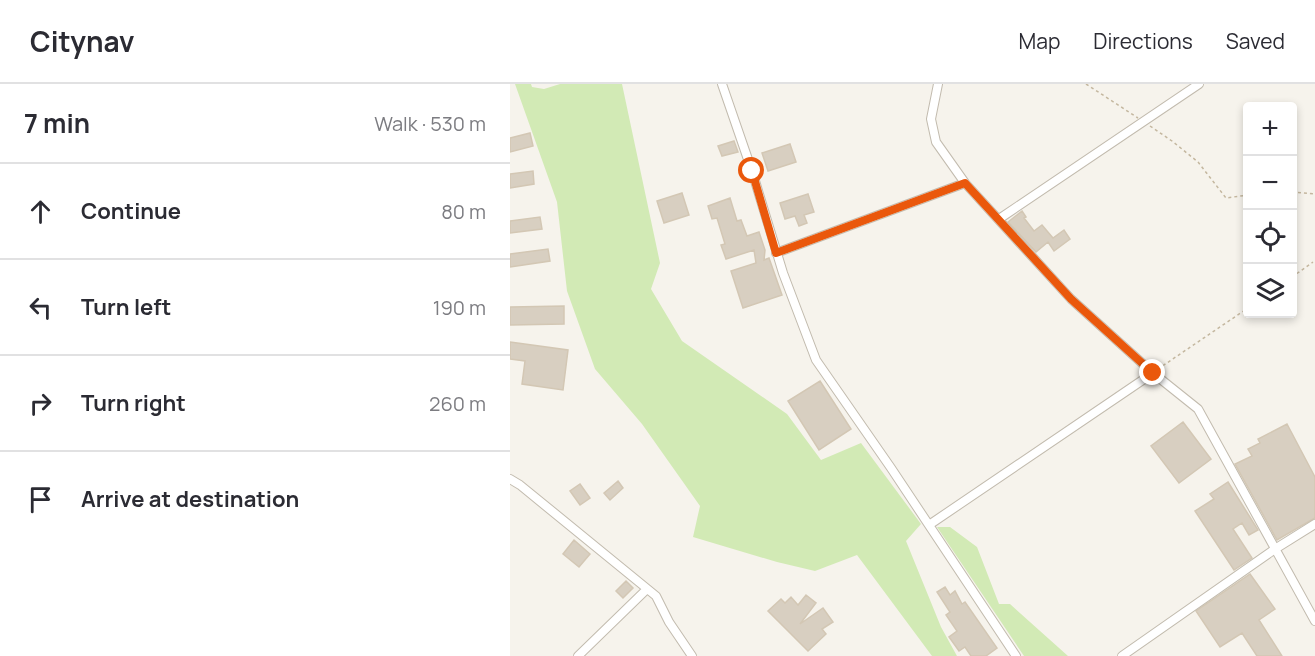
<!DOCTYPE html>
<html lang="en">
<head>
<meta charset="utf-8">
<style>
	body { margin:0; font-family:Manrope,sans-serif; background:#f7f7f7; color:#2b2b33 }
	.controls { position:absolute; right:18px; top:18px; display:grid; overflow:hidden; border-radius:6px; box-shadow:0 3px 9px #0003 }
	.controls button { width:54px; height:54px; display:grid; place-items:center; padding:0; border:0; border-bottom:2px solid #e1e1e2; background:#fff; color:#2b2b33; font:30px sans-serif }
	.stop { position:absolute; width:18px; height:18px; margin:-14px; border:4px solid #ea580c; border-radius:50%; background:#fff }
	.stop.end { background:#ea580c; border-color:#fff; box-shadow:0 2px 6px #0008 }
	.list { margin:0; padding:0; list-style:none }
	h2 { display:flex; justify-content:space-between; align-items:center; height:78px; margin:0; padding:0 24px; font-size:26px }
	h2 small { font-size:20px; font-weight:400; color:#7c7c81 }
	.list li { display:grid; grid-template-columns:39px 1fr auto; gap:18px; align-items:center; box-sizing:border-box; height:96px; padding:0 24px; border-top:2px solid #e1e1e2 }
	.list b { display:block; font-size:22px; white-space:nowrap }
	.list em { font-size:20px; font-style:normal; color:#7c7c81 }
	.icon { flex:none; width:33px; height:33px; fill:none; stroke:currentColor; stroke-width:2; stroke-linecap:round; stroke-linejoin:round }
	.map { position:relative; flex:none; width:805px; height:572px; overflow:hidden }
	header { display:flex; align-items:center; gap:36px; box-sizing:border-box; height:84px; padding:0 30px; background:#fff; border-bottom:2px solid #e1e1e2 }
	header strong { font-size:28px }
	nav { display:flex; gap:33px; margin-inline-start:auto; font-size:21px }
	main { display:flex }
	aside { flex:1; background:#fff }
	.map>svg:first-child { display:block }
</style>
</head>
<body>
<header>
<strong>Citynav</strong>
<nav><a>Map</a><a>Directions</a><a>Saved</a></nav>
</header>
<main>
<aside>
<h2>7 min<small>Walk · 530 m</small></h2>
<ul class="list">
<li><svg class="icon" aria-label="ahead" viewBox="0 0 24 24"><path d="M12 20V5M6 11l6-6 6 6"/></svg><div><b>Continue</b></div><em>80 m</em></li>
<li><svg class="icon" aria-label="left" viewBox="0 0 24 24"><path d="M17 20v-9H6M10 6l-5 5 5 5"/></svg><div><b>Turn left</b></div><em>190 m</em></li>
<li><svg class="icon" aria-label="right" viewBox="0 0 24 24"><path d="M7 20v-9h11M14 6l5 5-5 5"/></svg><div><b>Turn right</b></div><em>260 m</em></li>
<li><svg class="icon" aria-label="arrive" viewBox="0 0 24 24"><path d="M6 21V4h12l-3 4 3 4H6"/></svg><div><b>Arrive at destination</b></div></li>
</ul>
</aside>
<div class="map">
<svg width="805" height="572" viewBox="0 0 805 572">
	<rect width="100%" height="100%" fill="#f6f3ec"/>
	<path fill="#d2eab5" d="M5,0H21L22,3L34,5L50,0H112L150,179L141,205L172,257L277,330L311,376L351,359L411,440L396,457L431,543L447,572H422L347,471L305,487L267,478L183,453L190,422L132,340L85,285L57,207L47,118Z
		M427,443H440L467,463L489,520H500L558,572H514Z"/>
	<path fill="#d8cfc1" stroke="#d3c7b4" stroke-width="1.5" d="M20,49L23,62L0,68V54Z
		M224,57L228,68L212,72L208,62Z
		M280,60L286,78L258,87L252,69Z
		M23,87L24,100L0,104V90Z
		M172,109L179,131L154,139L147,117Z
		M298,110L304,128L294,131L297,139L289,142L285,132L275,135L270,119Z
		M220,114L227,137L231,136L237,152L249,148L255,166L254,176L259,174L272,211L233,224L221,187L246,179L244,166L216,175L211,161L215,160L207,134L202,135L198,122Z
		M512,127L516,133L514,134L524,147L532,141L543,154L554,146L560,155L544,167L538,158L526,168L498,138Z
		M30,133L32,145L0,149V137Z
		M38,165L40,177L0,183V170Z
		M54,222V240L0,241V223Z
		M0,258L58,266L53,306L12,300L15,277L0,275Z
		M310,297L341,345L309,366L278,317Z
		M673,338L701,375L669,399L641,362Z
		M777,340L805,393V434L767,456L725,380L742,372L738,365L750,359L748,355Z
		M108,397L113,404L100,416L94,409Z
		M718,398L748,446L739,451L732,439L723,445L742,474L724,486L685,427L704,415L700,410Z
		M70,400L80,414L70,421L60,407Z
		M64,456L80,470L69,483L53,470Z
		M740,490L765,525L749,536L772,572H747L732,549L710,563L686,527Z
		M116,497L123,504L113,514L106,507Z
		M435,503L440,511L445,507L452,520L455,518L487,564L476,572H461L455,563L449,567L439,553L447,547L436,531L440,528L427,508Z
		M296,511L306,519L290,540L313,524L323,538L312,545L316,550L298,567L258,527L271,515L275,519L281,513L288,521Z"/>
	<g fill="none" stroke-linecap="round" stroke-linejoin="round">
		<g stroke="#c2bbae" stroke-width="10">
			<path id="minor" d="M212,0L242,87L273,189L306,276L381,384L506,572
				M428,0L421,35L426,58L455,99L561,215L643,289L688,325L805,537
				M489,135L689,0
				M266,169L455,99
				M0,395L10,401L146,512L159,538L182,572
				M419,441L643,289
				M68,572L137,505
				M612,572L765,465L805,440"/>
		</g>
		<path stroke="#c4b79f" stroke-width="1.5" stroke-dasharray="3 3" stroke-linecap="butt" d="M576,0L628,34
			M640,42L662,57L688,78L716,114L738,111
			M782,108L805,110
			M782,193L803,178
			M648,285L738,224"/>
		<use href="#minor" stroke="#fff" stroke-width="8"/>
	</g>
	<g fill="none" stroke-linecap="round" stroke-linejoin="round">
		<path stroke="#ea580c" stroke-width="8" d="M242,87L266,169L455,99L561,215L643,289"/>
	</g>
</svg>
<div class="controls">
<button>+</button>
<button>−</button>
<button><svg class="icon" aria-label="locate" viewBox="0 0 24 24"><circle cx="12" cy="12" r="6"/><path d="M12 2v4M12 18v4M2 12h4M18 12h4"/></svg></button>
<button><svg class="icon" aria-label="layers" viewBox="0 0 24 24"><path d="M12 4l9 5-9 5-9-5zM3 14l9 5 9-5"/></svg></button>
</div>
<div class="stop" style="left:242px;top:87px"></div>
<div class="stop end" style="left:643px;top:289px"></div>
</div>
</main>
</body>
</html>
